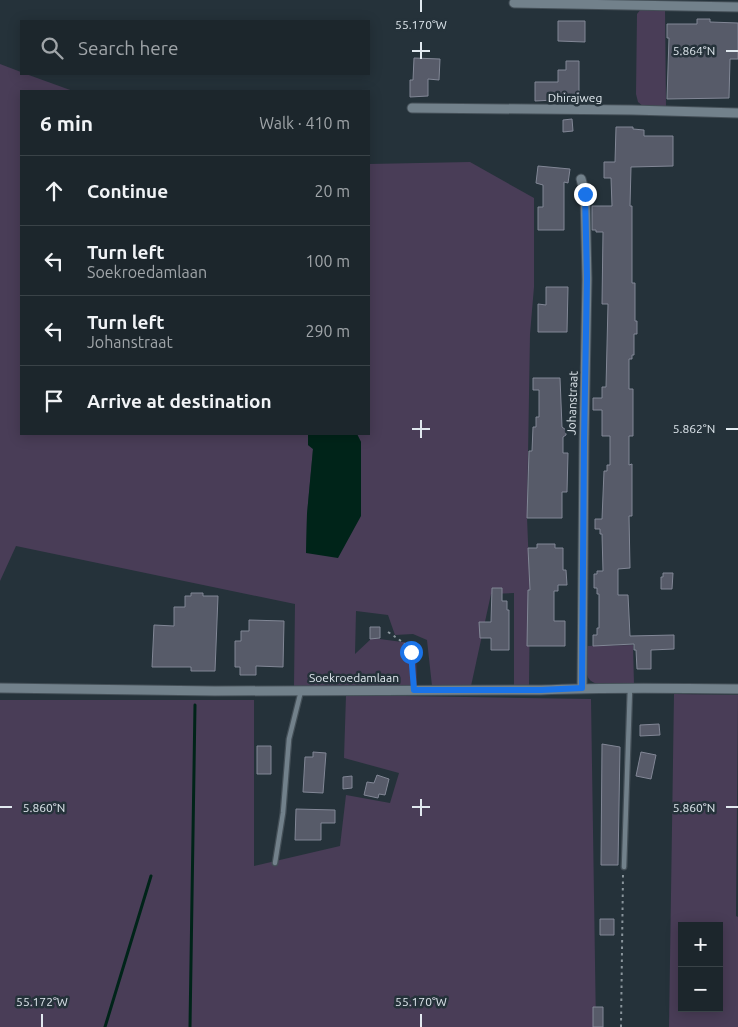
<!DOCTYPE html>
<html lang="en">
<head>
<meta charset="utf-8">
<style>
	body { margin:0; font-family:Ubuntu,sans-serif; background:#293238; color:#f1f3f6 }
	.controls { position:absolute; right:15px; bottom:15px; display:grid; overflow:hidden; border-radius:0px; box-shadow:0 2px 12px #0003 }
	.controls button { width:45px; height:45px; display:grid; place-items:center; padding:0; border:0; border-bottom:1px solid #3a4348; background:#1c262c; color:#f1f3f6; font:25px sans-serif }
	.stop { position:absolute; width:15px; height:15px; margin:-11px; border:4px solid #1a73e8; border-radius:50%; background:#fff }
	.stop.end { background:#1a73e8; border-color:#fff; box-shadow:0 1px 5px #0008 }
	.list { margin:0; padding:0; list-style:none }
	h2 { display:flex; justify-content:space-between; align-items:center; height:65px; margin:0; padding:0 20px; font-size:21px }
	h2 small { font-size:16px; font-weight:400; color:#a0a5a9 }
	.list li { display:grid; grid-template-columns:32px 1fr auto; gap:15px; align-items:center; box-sizing:border-box; height:70px; padding:0 20px; border-top:1px solid #3a4348 }
	.list b { display:block; font-size:19px; white-space:nowrap }
	.list p { margin:0; font-size:16px; white-space:nowrap; color:#a0a5a9 }
	.list em { font-size:16px; font-style:normal; color:#a0a5a9 }
	.icon { flex:none; width:28px; height:28px; fill:none; stroke:currentColor; stroke-width:2; stroke-linecap:round; stroke-linejoin:round }
	.map { position:relative; flex:none; width:738px; height:1027px; overflow:hidden }
	.search { position:absolute; background:#1c262c; box-shadow:0 2px 12px #0003; left:20px; top:20px; width:350px; height:55px; display:flex; align-items:center; gap:12px; box-sizing:border-box; padding:0 18px; border-radius:0px; color:#a0a5a9; font-size:19px }
	.panel { position:absolute; background:#1c262c; box-shadow:0 2px 12px #0003; left:20px; top:90px; width:350px; height:345px; border-radius:0px }
	.map>svg:first-child { display:block }
</style>
</head>
<body>
<div class="map">
<svg width="738" height="1027" viewBox="0 0 738 1027">
	<rect width="100%" height="100%" fill="#25323a"/>
	<path fill="#493d57" fill-rule="evenodd" d="M665,8L666,107H644L638,102L636,94L637,14L641,9Z
		M0,64L21,72V74H26L73,91H21V434H308V445L313,449L307,514L306,553L361,442L357,434H369V164L470,162L534,198V287L530,334L527,517L530,594L529,686H514V593L491,594L471,686H432L427,640L413,634L395,635L388,615L356,611L355,654L372,638L410,643L416,654L417,686H294L295,604L16,546L0,581Z
		M633,645L634,685C621,685 591,690 587,675C584,666 586,655 586,646Z
		M674,694L738,695L736,916L738,917V1027H669ZM682,926H719V1008H682Z
		M346,695L591,699L596,1027H0V700H254V866L340,846L346,795L390,803L399,773L344,758Z"/>
	<path fill="#002419" d="M308,434H357L361,442V516L338,558L306,553L307,514L313,449L308,445Z"/>
	<g fill="none" stroke-linecap="round" stroke-linejoin="round">
		<path stroke="#002419" stroke-width="3" d="M105,1027L151,876
			M190,1027L195,705"/>
	</g>
	<path fill="#575b69" stroke="#828796" d="M697,19H710V22L738,23V59H730L729,98L667,99L669,38H667V24H697Z
		M558,21H585V42L558,41Z
		M414,58L440,59L439,80L428,79V96L410,97V80H413Z
		M566,61H579V94H572V98H554V100L535,101V82H558V70H566Z
		M572,119L573,131L563,132V120Z
		M616,127H633V129L644,130V136H673V166L631,167L630,206H632V283H635V321H637V334H634V355H632V359H629V389H633V436H629V465L632,464V516H629L630,568L618,569V595H628L630,636L674,635V649L651,650V669H637L636,650H634V644L593,646V635H597V628H599V594H597V588H594V574H597V571H603L602,534H600V529H595V519H602L604,471H607V465H610V436H602V410H593V398H602V387H606L608,304H602L603,232H596V230H592V206H612L611,178H604V162H615Z
		M538,166L570,169L568,183L564,182V230H538V207H543V185L536,183Z
		M546,287H568L567,332H538V304L546,305Z
		M533,378H560L562,427L566,430V435L563,437V453H568L567,492H562V518H527L529,451H532L533,427H536V417H539V390H533Z
		M537,544H555V548H563V570H566L567,585H558V591H554V621H565V646H527L528,590H530L528,548H537Z
		M663,573H673L672,589H661V577H663Z
		M492,588H502V601H507V610H509V650H491V638H480L479,622H491Z
		M191,593H203V596H218L215,671H191V667H152L154,625L174,626V607H185V596H191Z
		M249,620L284,621L283,667L256,666V675H240V667H235V641H241V631H249Z
		M370,627H380V638L370,639Z
		M659,724L660,735L640,736V725Z
		M602,744L620,747L618,865H601Z
		M257,746H271V774H257Z
		M313,752L326,753L323,793L303,792L305,757H313Z
		M641,752L656,755L651,779L636,776Z
		M377,775L389,779L385,795L379,794L378,798L364,795L367,782L374,783Z
		M352,776V788L343,789V777Z
		M296,809L335,810V823H321V840H295Z
		M600,919H614V935H600Z
		M593,1007H603V1027H593Z"/>
	<g fill="none" stroke-linecap="round" stroke-linejoin="round">
		<g stroke="#444f57" stroke-width="7">
			<path id="lane" d="M275,863L283,813L289,739L301,691
				M624,867L630,688"/>
		</g>
		<g stroke="#444f57" stroke-width="11">
			<path id="street" d="M514,3L738,7
				M412,108L632,110L738,113
				M581,179L585,194L587,279L584,441L582,688
				M0,688L215,691L541,690C607,687 672,688 738,689"/>
		</g>
		<path stroke="#8a959c" stroke-width="2" stroke-dasharray="2.5 4" stroke-linecap="butt" d="M388,632C414,649 411,650 413,680
			M621,1027L623,874"/>
		<use href="#lane" stroke="#72818b" stroke-width="4.5"/>
		<use href="#street" stroke="#72818b" stroke-width="9"/>
	</g>
	<g fill="none" stroke-linecap="round" stroke-linejoin="round">
		<path stroke="#1a73e8" stroke-width="6" d="M411,652L414,690H541L582,688L584,441L587,278L585,194"/>
	</g>
	<path fill="none" stroke="#e1e9ef" stroke-width="2" d="M421,0V12M421,42V59M412,51H430M726,51H738M421,420V438M412,429H430M726,429H738M421,799V816M0,807H12M412,807H430M726,807H738M42,1014V1027M421,1014V1027"/>
	<g text-anchor="middle" dominant-baseline="central" stroke-width="5" stroke-linejoin="round" paint-order="stroke">
		<g font-size="12" fill="#e1e9ef" stroke="#25323a">
			<text x="575" y="97">Dhirajweg</text>
			<text transform="translate(572 403) rotate(-88)">Johanstraat</text>
			<text x="354" y="677">Soekroedamlaan</text>
		</g>
	</g>
	<g font-size="12" text-anchor="middle" fill="#e1e9ef" stroke="#25323a" stroke-width="5" stroke-linejoin="round" paint-order="stroke">
		<text x="421" y="29">55.170°W</text>
		<text x="694" y="55">5.864°N</text>
		<text x="694" y="433">5.862°N</text>
		<text x="44" y="812">5.860°N</text>
		<text x="694" y="812">5.860°N</text>
		<text x="42" y="1006">55.172°W</text>
		<text x="421" y="1006">55.170°W</text>
	</g>
</svg>
<div class="controls">
<button>+</button>
<button>−</button>
</div>
<div class="stop" style="left:411px;top:652px"></div>
<div class="stop end" style="left:585px;top:194px"></div>
<div class="search"><svg class="icon" aria-label="search" viewBox="0 0 24 24"><circle cx="10" cy="10" r="6"/><path d="M15 15l6 6"/></svg>Search here</div>
<section class="panel">
<h2>6 min<small>Walk · 410 m</small></h2>
<ul class="list">
<li><svg class="icon" aria-label="ahead" viewBox="0 0 24 24"><path d="M12 20V5M6 11l6-6 6 6"/></svg><div><b>Continue</b></div><em>20 m</em></li>
<li><svg class="icon" aria-label="left" viewBox="0 0 24 24"><path d="M17 20v-9H6M10 6l-5 5 5 5"/></svg><div><b>Turn left</b><p>Soekroedamlaan</p></div><em>100 m</em></li>
<li><svg class="icon" aria-label="left" viewBox="0 0 24 24"><path d="M17 20v-9H6M10 6l-5 5 5 5"/></svg><div><b>Turn left</b><p>Johanstraat</p></div><em>290 m</em></li>
<li><svg class="icon" aria-label="arrive" viewBox="0 0 24 24"><path d="M6 21V4h12l-3 4 3 4H6"/></svg><div><b>Arrive at destination</b></div></li>
</ul>
</section>
</div>
</body>
</html>
